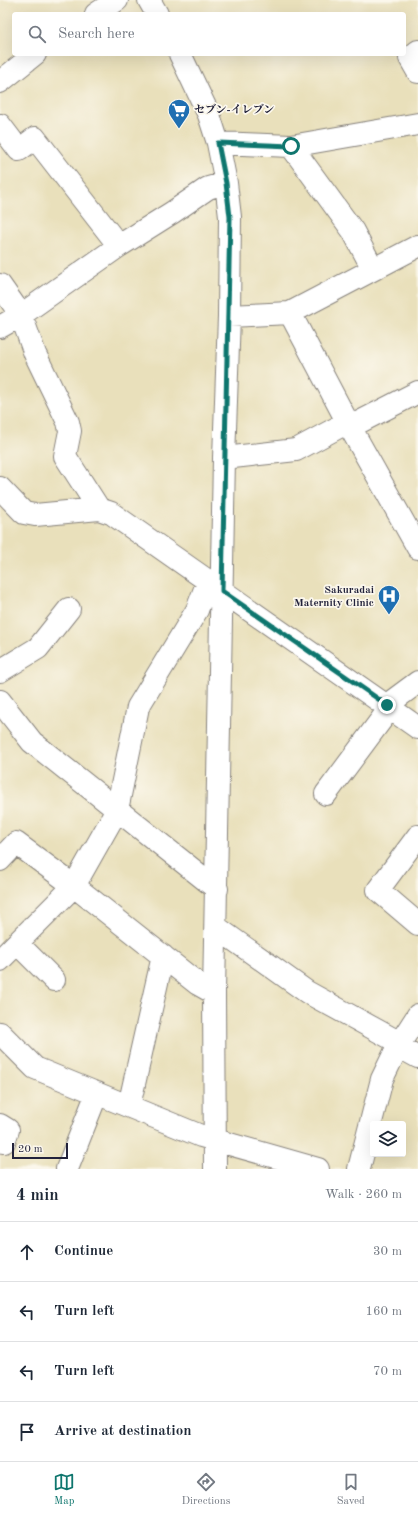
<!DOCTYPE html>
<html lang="en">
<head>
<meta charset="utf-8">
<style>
	body { margin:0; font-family:"Old Standard TT","Noto Serif JP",serif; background:#f6f6f7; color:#1f2937 }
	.controls { position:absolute; right:12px; bottom:12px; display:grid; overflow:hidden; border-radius:4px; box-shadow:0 4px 16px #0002 }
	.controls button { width:36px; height:36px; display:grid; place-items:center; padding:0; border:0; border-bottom:1px solid #e0e1e3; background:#fff; color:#1f2937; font:20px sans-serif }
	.scale { position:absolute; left:12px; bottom:10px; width:56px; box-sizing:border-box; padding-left:4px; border:2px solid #22223b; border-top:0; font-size:11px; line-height:14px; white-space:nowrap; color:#22223b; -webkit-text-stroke:3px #fbf7ec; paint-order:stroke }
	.stop { position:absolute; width:12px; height:12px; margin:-9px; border:3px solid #0f766e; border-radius:50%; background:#fff }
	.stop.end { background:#0f766e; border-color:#fff; box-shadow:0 1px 4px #0008 }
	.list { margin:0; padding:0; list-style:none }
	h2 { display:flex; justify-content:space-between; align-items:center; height:52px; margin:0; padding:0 16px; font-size:17px }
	h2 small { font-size:13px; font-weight:400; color:#747a83 }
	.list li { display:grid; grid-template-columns:26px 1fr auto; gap:12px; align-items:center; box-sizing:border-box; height:60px; padding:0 16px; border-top:1px solid #e0e1e3 }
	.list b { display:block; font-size:15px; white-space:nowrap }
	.list em { font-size:13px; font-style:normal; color:#747a83 }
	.icon { flex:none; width:22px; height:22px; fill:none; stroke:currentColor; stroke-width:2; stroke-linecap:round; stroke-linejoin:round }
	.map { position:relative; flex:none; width:418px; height:1169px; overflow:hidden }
	.search { position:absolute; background:#fff; box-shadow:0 4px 16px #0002; left:12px; right:12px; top:12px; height:44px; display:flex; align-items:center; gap:10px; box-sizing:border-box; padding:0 14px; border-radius:4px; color:#747a83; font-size:15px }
	.sheet { height:292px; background:#fff }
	nav { display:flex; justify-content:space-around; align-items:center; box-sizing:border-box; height:56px; border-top:1px solid #e0e1e3; background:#fff; font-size:11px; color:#747a83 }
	nav a { display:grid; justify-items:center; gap:2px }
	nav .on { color:#0f766e }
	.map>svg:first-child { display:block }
</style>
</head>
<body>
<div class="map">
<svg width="418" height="1169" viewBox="0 0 418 1169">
	<rect width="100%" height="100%" fill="#fbf7ec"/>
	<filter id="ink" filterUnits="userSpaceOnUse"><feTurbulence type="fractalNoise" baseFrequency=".025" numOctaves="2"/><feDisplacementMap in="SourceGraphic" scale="8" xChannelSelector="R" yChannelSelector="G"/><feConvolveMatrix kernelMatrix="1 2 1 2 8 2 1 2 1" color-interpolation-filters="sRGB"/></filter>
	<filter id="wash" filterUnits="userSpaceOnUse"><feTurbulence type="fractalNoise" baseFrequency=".012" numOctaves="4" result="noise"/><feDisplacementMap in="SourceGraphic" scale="16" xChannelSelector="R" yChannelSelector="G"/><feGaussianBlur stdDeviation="0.9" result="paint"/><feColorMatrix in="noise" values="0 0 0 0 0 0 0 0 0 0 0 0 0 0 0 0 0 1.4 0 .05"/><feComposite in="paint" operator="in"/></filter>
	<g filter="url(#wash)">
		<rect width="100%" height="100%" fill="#e9e0bb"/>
	</g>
	<g filter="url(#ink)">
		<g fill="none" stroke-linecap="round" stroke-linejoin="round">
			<g stroke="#86817b" stroke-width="24">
				<path id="minor" d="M149,0L157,14
					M96,14L117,0
					M418,51L410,58L418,72
					M180,54L209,115L218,143L226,183L230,217L229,316L224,458L214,993L215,1169
					M0,82L35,54
					M0,125L19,150L35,138L119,246
					M218,143L291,146L418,124
					M291,146L353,231L373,269
					M0,285L21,315L35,354L68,422L70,431L65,456L99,509
					M290,313L350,427L418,548
					M229,316L290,313L418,246
					M0,327L21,315L119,246L173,212L208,188L226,183
					M350,427L418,392
					M224,458L296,450L348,422
					M0,488L24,513L35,515L99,509L111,513L418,728
					M0,671L38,648L69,609
					M0,701L32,742L217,889
					M387,705L418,682
					M326,794L390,708
					M418,836L378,890L418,924
					M0,860L16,843L74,886L198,984L214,993
					M216,927L307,992L400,1043
					M17,943L54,980
					M0,960L74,886L117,810L138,707L197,610L208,581
					M0,1033L35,1068L201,1136L318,1169
					M398,1046L418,1057
					M129,1106L163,956
					M0,1125L8,1130L4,1142
					M67,1169L97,1093
					M359,1169L382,1079L398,1046L418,1015"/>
			</g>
			<use href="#minor" stroke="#fff" stroke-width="22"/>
		</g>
	</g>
	<g fill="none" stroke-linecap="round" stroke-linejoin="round" filter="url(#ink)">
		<path stroke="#0f766e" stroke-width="5" d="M291,146L218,143L226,183L230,217L222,591L387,705"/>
	</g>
	<defs>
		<g id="supermarket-pin" transform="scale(1.15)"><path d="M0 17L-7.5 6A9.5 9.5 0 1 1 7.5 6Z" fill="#1f6fb2" stroke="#fbf7ec"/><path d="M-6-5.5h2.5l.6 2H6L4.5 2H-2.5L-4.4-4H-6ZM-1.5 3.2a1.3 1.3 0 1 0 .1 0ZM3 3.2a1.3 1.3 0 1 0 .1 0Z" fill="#fff"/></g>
		<g id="hospital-pin" transform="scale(1.15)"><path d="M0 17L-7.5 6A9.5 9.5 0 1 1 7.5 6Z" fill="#1f6fb2" stroke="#fbf7ec"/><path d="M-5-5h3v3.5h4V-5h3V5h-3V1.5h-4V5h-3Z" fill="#fff"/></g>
	</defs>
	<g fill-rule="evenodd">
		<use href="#supermarket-pin" x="179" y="110"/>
		<use href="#hospital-pin" x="389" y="596"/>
	</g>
	<g text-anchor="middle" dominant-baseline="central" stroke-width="3.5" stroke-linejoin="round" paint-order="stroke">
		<g font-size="11" font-weight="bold" fill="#22223b" stroke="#fbf7ec" text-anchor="start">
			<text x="194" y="110">セブン-イレブン</text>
			<text x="374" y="590" text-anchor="end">Sakuradai<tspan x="374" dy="13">Maternity Clinic</tspan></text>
		</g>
	</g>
</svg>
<div class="controls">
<button><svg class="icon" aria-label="layers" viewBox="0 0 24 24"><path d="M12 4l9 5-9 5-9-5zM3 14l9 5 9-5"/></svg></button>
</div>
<div class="scale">20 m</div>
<div class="stop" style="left:291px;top:146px"></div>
<div class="stop end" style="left:387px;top:705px"></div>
<div class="search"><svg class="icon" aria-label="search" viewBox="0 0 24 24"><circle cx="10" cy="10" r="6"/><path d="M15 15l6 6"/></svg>Search here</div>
</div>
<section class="sheet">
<h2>4 min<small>Walk · 260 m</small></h2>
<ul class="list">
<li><svg class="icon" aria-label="ahead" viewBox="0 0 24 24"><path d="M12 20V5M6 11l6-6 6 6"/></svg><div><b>Continue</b></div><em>30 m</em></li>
<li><svg class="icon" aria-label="left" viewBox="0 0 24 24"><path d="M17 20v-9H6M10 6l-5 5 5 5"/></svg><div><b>Turn left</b></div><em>160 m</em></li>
<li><svg class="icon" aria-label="left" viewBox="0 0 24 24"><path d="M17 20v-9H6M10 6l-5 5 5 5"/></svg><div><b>Turn left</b></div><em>70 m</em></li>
<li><svg class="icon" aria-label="arrive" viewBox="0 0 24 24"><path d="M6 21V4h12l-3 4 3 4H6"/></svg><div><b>Arrive at destination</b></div></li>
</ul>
</section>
<nav>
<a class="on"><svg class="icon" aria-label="map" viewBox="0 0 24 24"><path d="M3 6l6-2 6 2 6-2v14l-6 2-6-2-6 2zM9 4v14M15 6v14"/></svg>Map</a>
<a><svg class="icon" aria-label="directions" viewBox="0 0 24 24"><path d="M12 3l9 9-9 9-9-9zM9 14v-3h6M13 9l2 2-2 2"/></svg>Directions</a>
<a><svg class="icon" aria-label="saved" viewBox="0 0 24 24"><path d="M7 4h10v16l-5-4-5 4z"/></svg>Saved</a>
</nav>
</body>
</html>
